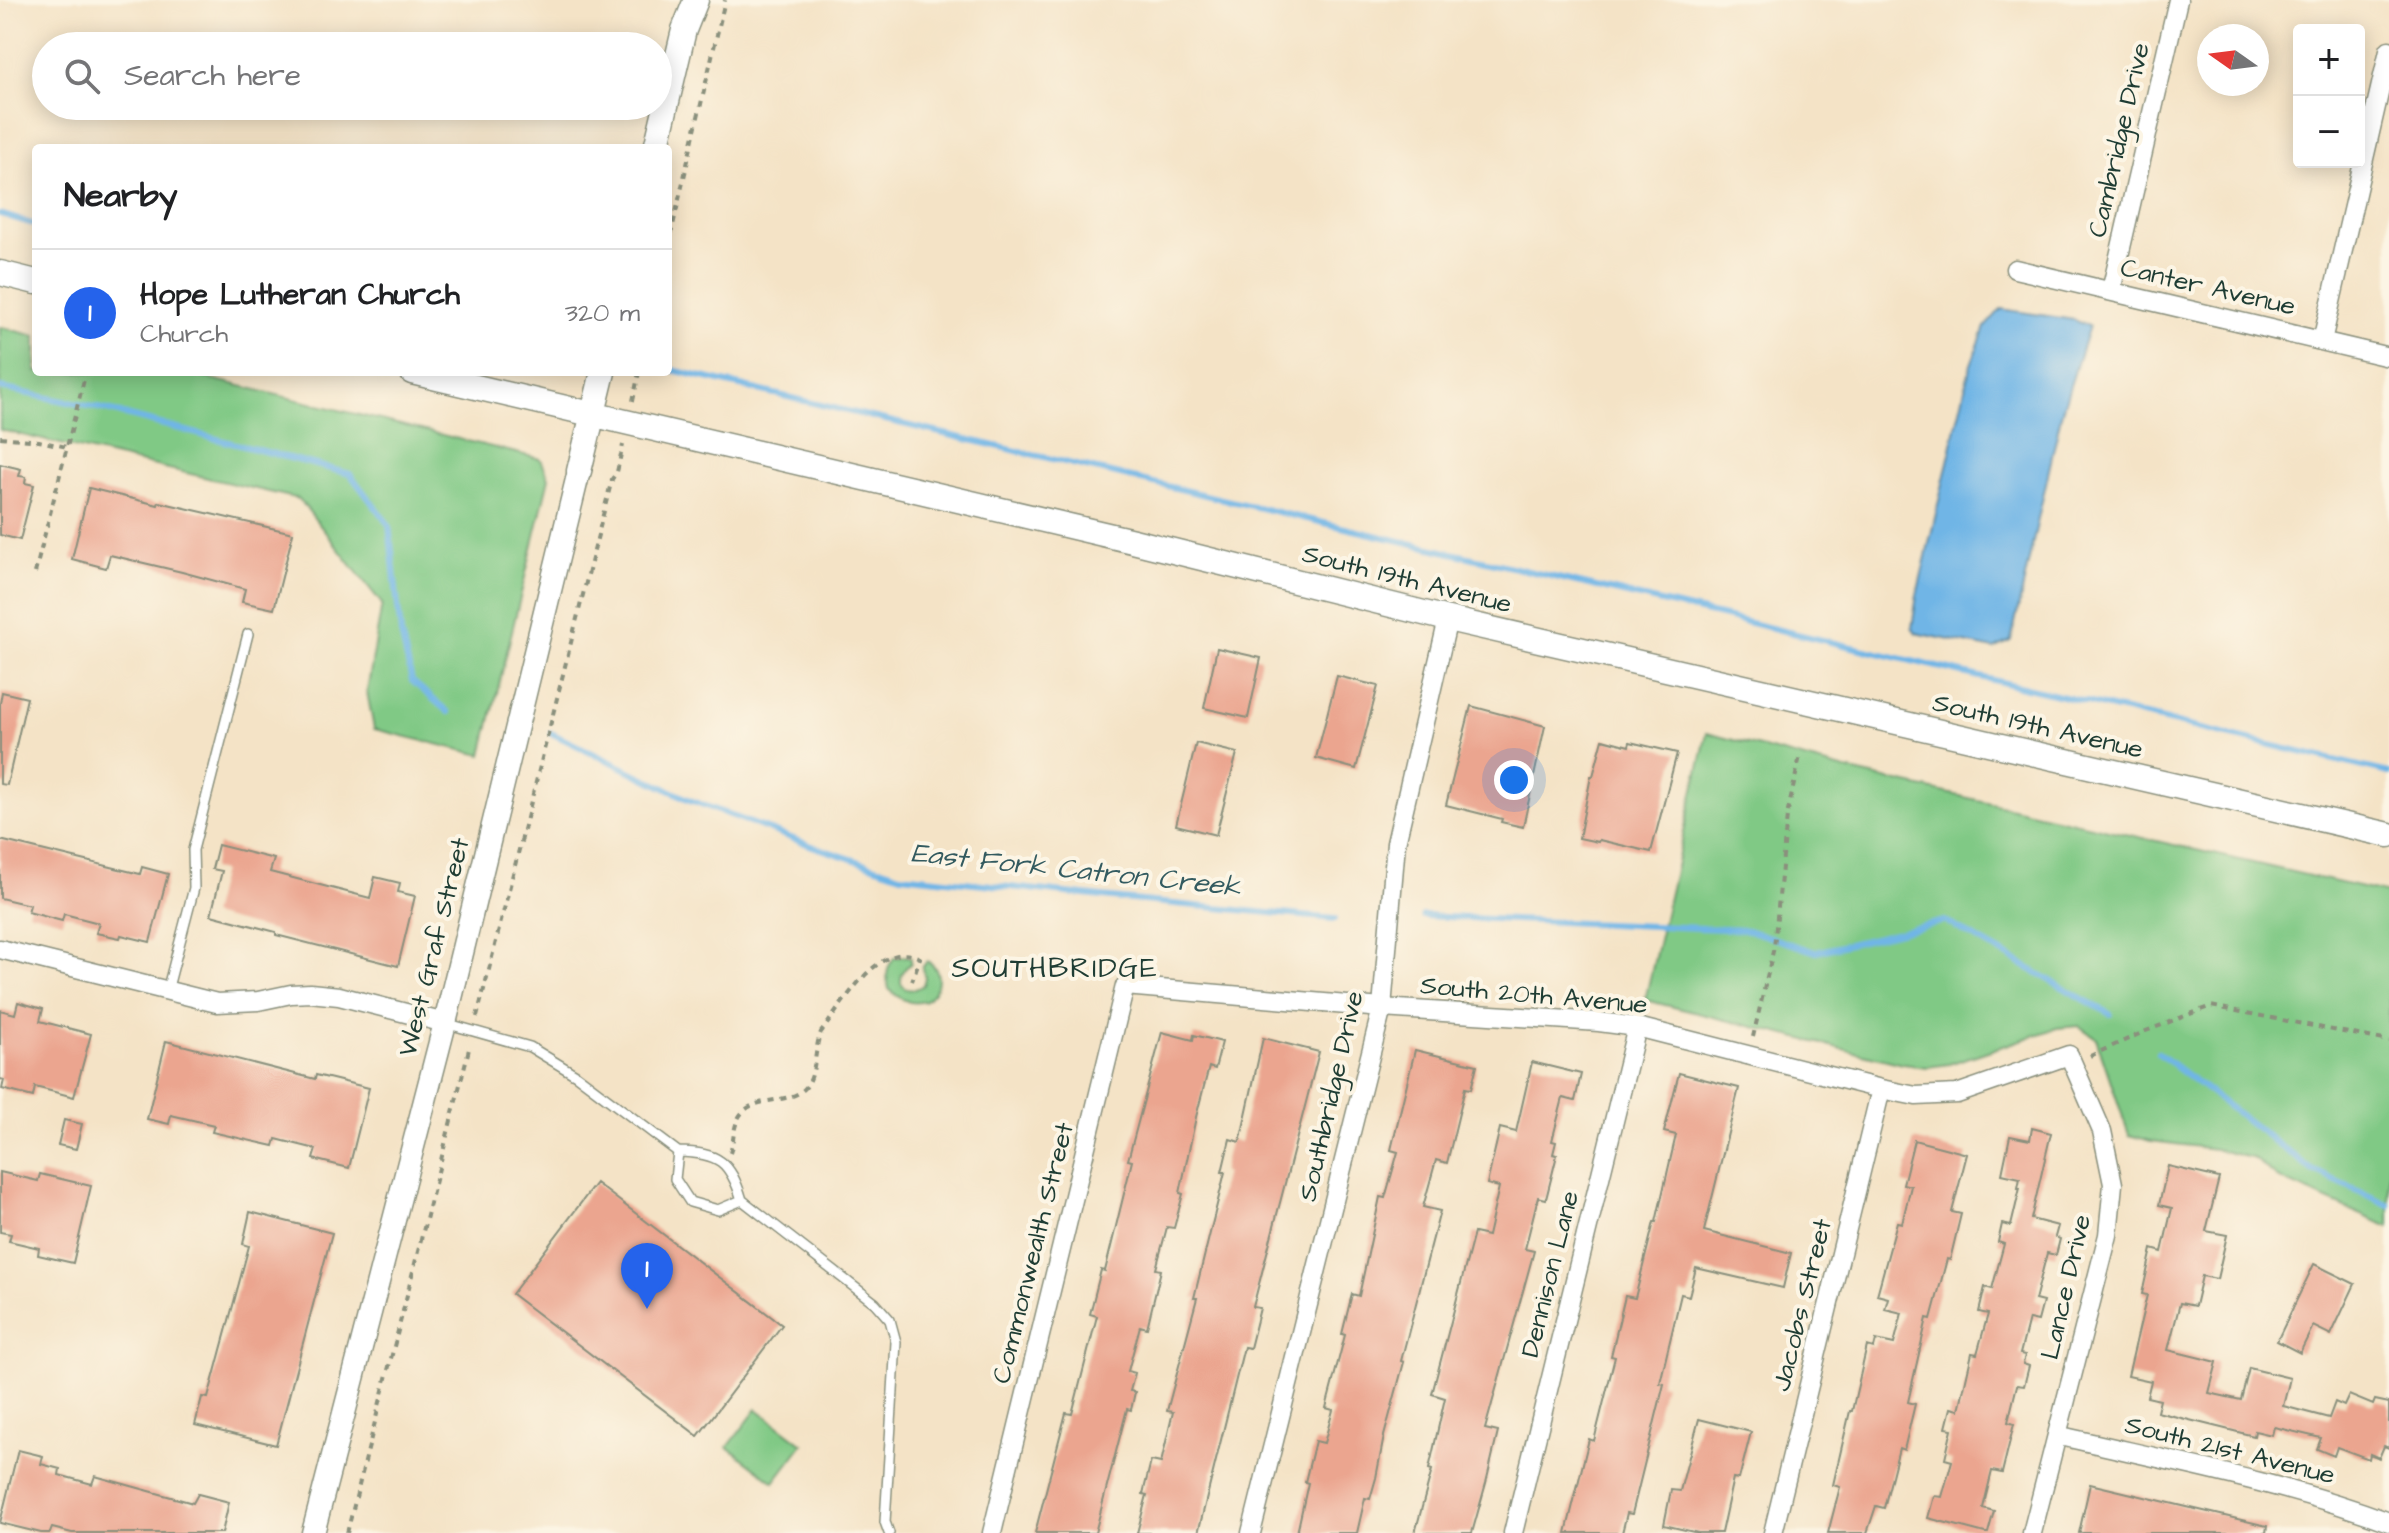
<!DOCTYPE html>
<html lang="en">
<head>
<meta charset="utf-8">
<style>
	body { margin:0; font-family:"Architects Daughter",sans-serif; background:#f6f6f6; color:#202124 }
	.controls { position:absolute; right:24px; top:24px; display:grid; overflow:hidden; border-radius:8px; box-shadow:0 4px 20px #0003 }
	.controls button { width:72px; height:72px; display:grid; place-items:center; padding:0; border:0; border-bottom:2px solid #e0e0e0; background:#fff; color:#202124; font:40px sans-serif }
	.compass { position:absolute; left:2197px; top:24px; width:72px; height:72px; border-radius:50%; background:#fff; box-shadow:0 4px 20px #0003; rotate:284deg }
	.you { position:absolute; left:1514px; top:780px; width:28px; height:28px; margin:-20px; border:6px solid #fff; border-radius:50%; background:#1a73e8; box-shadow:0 0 0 12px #1a73e833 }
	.badge { display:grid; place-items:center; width:52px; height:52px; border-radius:50%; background:#2563eb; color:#fff; font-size:26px; font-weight:700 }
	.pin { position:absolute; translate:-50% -66px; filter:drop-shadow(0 2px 4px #0008) }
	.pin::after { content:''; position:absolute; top:42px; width:28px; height:24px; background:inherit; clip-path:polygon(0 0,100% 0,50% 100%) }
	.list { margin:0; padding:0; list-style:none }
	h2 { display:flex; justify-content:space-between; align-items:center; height:104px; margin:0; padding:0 32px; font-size:34px }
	h2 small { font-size:26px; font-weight:400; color:#757577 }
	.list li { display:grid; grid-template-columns:52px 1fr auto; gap:24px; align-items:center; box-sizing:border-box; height:128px; padding:0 32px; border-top:2px solid #e0e0e0 }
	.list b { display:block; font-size:30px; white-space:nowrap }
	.list p { margin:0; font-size:26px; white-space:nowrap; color:#757577 }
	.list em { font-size:26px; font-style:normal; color:#757577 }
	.icon { flex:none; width:44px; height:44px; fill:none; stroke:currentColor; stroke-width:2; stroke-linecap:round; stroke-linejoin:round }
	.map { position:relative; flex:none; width:2389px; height:1533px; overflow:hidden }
	.search { position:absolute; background:#fff; box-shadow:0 4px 20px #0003; left:32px; top:32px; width:640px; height:88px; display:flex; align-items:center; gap:20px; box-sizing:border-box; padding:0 28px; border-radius:44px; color:#757577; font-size:30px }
	.panel { position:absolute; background:#fff; box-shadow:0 4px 20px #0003; left:32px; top:144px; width:640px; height:232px; border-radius:8px }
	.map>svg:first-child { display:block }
</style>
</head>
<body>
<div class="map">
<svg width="2389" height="1533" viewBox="0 0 2389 1533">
	<rect width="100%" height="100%" fill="#fcf5e5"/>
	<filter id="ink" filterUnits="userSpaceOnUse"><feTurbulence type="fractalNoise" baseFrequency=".0125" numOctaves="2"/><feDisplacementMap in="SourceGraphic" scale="16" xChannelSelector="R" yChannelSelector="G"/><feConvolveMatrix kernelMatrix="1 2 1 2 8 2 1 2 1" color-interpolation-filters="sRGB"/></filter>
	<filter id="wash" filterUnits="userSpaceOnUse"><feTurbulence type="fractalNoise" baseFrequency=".006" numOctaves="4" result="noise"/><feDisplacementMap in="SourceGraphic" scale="32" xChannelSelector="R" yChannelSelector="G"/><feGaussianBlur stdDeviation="1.8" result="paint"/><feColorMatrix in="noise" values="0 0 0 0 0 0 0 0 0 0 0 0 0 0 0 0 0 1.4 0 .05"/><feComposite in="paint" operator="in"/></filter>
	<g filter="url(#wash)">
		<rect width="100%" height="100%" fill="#f4e3c6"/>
		<path fill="#80c985" stroke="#50835c" stroke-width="2" d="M0,327L36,336V372H183L541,459L549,478L482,755L374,729L367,692L382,604L299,499L0,430Z
			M1707,733L1846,770L2389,894V1227L2277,1178L2255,1159L2215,1149L2151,1141L2129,1135L2096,1038L2079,1026L2057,1028L1949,1064L1927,1067L1903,1064L1645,1000Z
			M907,956L911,958V963C892,978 902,999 923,985L925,978L922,968L927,961C954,974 927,1027 889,989C886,976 886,968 894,958Z
			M757,1409L803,1444L774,1482L728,1447Z"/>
		<path fill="#6fb5e6" stroke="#47798d" stroke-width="2" d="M2001,309L2074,320L2089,326L2062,411L2011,641L1994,649L1916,633L1912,628L1917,595L1970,367L1985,327Z"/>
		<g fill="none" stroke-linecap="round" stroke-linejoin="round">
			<path stroke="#6fb5e6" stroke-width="6" d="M0,214L36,225
				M668,369L2389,773
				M0,388L103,409L350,474L389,525L401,634L412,681L448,712
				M551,733L690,800L815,847L901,875L1121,899L1335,919
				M1423,916L1748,930L1816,952L1945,921L2110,1014
				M2158,1053L2312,1170L2389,1205"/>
		</g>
		<g id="blocks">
			<path fill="#eba58f" d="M0,464L21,469L19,476L26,477L25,483L34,485L20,540L0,535Z
				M89,488L158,505L159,502L293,533L274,609L242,602L245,589L182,572L110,555L106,568L72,559Z
				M1217,648L1261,658L1248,718L1204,708Z
				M1337,676L1378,686L1356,769L1316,758Z
				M2,692L27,698L7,785L0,784V703Z
				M1471,706L1545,726L1523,827L1501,822L1502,819L1446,805Z
				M1603,739L1629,746L1630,742L1677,753L1651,852L1599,840L1598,842L1579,838L1591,776H1593Z
				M1196,743L1237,753L1216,835L1176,825Z
				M0,840L140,874L142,867L168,874L150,942L121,935L120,938L96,933L99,923L64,914L62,921L28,912L30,905L0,898Z
				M218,845L274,859L270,872L370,898L375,877L400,883L398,892L415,896L398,966L276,935V932L211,915L222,871L212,869Z
				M18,1002L43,1009L40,1021L91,1034L74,1097L35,1087L33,1097L2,1089L4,1080L0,1079V1010L15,1014Z
				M1162,1032L1193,1040L1194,1035L1222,1042L1215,1069L1209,1067L1196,1117L1180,1193L1183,1194L1174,1228L1167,1227L1156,1269L1161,1270L1147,1328L1140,1326L1128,1371L1135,1373L1130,1391L1135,1392L1131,1410L1127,1409L1095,1533H1035L1066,1413L1072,1414L1097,1316L1090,1314L1101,1270L1105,1271L1132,1161L1128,1160Z
				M1263,1038L1319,1052L1253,1307L1260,1308L1250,1348L1244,1347L1198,1533H1137L1147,1495L1143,1494L1151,1461L1161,1463L1173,1412L1167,1411L1197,1298H1194L1225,1172H1222L1230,1139L1240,1142Z
				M166,1041L315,1079L316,1075L369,1088L349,1168L313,1159L316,1149L276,1139L274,1146L212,1132L214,1125L171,1115L169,1124L147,1119Z
				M1415,1050L1477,1065L1471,1089L1465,1088L1447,1163L1436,1160L1423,1207L1440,1211L1401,1361L1404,1362L1384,1436L1376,1478L1370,1499L1365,1498L1357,1533H1297L1308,1483L1305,1482L1315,1441L1324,1443L1333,1410L1326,1408L1345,1335L1342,1334L1352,1294L1359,1296L1380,1197L1385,1198L1398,1152L1391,1150Z
				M1532,1062L1581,1074L1575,1101L1563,1098L1552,1141L1556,1142L1553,1154L1557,1155L1546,1199L1538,1197L1525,1249L1534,1251L1485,1429L1498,1432L1486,1483L1472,1533H1415L1432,1470L1429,1469L1445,1398L1432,1394L1474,1233L1488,1236L1499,1187L1487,1184L1500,1128L1516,1132Z
				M1679,1073L1739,1088L1704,1231L1791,1253L1783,1288L1696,1268L1689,1296L1681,1294L1660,1383L1664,1384L1632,1514L1627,1513L1622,1533H1566L1589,1439L1594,1441L1615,1357L1611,1356L1625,1296L1635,1298L1654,1222H1656L1676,1135L1664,1132Z
				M64,1120L82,1124L76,1149L58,1145Z
				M2032,1128L2051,1133L2031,1219L2058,1226L2055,1237L2060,1239L2056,1255L2047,1253L2035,1300L2043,1302L2038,1321L2029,1319L2020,1354L2025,1355L2023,1364L2029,1366L2024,1386L2017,1385L2008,1422L2014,1424L2002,1473L1992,1471L1983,1508L1994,1511L1988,1533H1985L1928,1518L1934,1496L1942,1497L1952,1461L1945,1459L1952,1429L1946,1428L1951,1408L1959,1410L1972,1353L1977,1354L1988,1314L1979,1312L1985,1287L1992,1289L2004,1244L1998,1242L2002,1224L2011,1226L2020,1188H2018L2020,1178L2002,1174L2010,1136L2030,1140Z
				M1914,1140L1967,1154L1952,1212L1961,1214L1950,1260L1947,1259L1931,1319L1927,1318L1908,1402L1915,1404L1904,1450L1899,1448L1884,1508L1876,1506L1867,1533H1828L1840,1487L1833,1485L1850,1411H1852L1867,1346L1874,1348L1876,1340L1894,1344L1902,1313L1885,1309L1888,1298L1877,1295L1897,1222L1902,1223L1911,1186L1903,1184Z
				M2168,1166L2219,1178L2206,1231L2227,1235L2217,1279L2202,1276L2195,1306L2180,1303L2168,1350L2217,1362L2209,1393L2241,1400L2249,1368L2290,1378L2283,1406L2329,1418L2335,1402L2344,1406L2349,1395L2373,1405L2375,1400L2389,1403V1448L2384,1446L2379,1458L2370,1454L2369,1459L2337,1447L2334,1456L2317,1449L2321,1438L2274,1427L2272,1435L2255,1431L2254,1436L2157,1412L2160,1400L2147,1397L2151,1381L2128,1376L2147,1295L2142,1294L2152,1249L2162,1252L2172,1208L2159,1205Z
				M0,1172L38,1181L40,1174L91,1186L73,1263L38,1255L39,1248L9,1241L11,1234L0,1232Z
				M596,1183L782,1325L698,1436L512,1294Z
				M250,1212L332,1233L276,1445L195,1425L202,1397L208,1398L249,1246L243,1244Z
				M2314,1264L2355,1284L2331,1335L2313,1326L2300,1353L2277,1341Z
				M1699,1419L1751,1432L1739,1479L1733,1478L1721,1533H1698L1664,1525L1671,1490L1680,1491Z
				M18,1450L43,1456L41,1464L60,1469L59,1475L92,1484L95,1476L193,1503L198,1494L229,1502L222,1533H72L52,1528L50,1533H41L0,1523Z
				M2090,1484L2267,1526L2266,1533H2079Z"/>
		</g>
	</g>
	<g filter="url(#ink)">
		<use href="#blocks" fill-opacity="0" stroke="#8a907d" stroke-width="2"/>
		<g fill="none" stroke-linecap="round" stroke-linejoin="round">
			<g stroke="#8a907d" stroke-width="12">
				<path id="service" d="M167,991L194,888L193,850L248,634
					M445,1023L530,1047L576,1075L678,1152L675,1179L690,1202L718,1210L742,1200L875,1303L890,1320L896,1342L885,1522L889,1533
					M678,1152C719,1153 730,1161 742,1200"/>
			</g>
			<g stroke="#8a907d" stroke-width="21">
				<path id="minor" d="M2015,269L2389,357
					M2111,291L2178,0
					M2322,341L2389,50
					M0,949L217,1003L258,1001L291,994L310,993L339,996L445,1023
					M2057,1435C2168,1461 2282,1482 2389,1522
					M992,1533L1125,986L1382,1008L1599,1022L1637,1027L1881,1089L1916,1096L1957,1094L2069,1055L2102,1131L2113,1184L2108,1235L2032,1533
					M1251,1533L1382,1008L1396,843L1448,619
					M1513,1533L1637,1027
					M1773,1533L1881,1089"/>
			</g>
			<g stroke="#8a907d" stroke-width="25">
				<path id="tertiary" d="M313,1533L445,1023L579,471"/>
			</g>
			<g stroke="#8a907d" stroke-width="27">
				<path id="secondary" d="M656,148L684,30L696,0
					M0,273L36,282
					M412,372L1133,541L1448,619L2389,835
					M579,471L603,372"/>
			</g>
			<path stroke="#8a907d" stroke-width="4" stroke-dasharray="6 6" stroke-linecap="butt" d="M668,247L725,0
				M633,401L639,372
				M0,437L39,441L67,447
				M35,573L86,372
				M477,1017L612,479L617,472L623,445
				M1753,1037L1774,947L1787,816L1800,756
				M2090,1056L2146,1031L2211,1006L2389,1041
				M730,1153C734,1141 733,1128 739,1117C752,1094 791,1106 806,1087C817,1073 814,1048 821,1032C843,1005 878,938 920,958L912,981
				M347,1533L470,1045"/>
			<use href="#service" stroke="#fff" stroke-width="9"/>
			<use href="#minor" stroke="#fff" stroke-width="18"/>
			<use href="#tertiary" stroke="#fff" stroke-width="22"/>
			<use href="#secondary" stroke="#fff" stroke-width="24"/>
		</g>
	</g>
	<g text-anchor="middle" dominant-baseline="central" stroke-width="8" stroke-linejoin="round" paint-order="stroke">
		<g font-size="26" fill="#1f3d34" stroke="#fcf5e5">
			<text transform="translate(2119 140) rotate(-77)">Cambridge Drive</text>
			<text transform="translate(2208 287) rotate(13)">Canter Avenue</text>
			<text transform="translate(1407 579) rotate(14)">South 19th Avenue</text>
			<text transform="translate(2038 726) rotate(13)">South 19th Avenue</text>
			<text transform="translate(434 947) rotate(-76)">West Graf Street</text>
			<text transform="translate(1534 995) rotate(5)">South 20th Avenue</text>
			<text transform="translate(1331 1096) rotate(-77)">Southbridge Drive</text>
			<text transform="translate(1033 1253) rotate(-76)">Commonwealth Street</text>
			<text transform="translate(1550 1274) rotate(-76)">Dennison Lane</text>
			<text transform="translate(2066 1287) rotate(-77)">Lance Drive</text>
			<text transform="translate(1802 1305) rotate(-76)">Jacobs Street</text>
			<text transform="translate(2230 1450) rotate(14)">South 21st Avenue</text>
		</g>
		<g font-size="28" font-style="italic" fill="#335b60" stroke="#fcf5e5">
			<text transform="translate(1076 870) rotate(6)">East Fork Catron Creek</text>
		</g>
		<g font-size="28" letter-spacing="2" fill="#1f3d34" stroke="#fcf5e5">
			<text x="1055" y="968">SOUTHBRIDGE</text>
		</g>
	</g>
</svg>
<div class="controls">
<button>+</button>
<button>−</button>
</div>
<svg class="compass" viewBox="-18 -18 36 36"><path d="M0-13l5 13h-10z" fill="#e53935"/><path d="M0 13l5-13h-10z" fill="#757577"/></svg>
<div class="you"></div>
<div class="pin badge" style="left:647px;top:1309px">1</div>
<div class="search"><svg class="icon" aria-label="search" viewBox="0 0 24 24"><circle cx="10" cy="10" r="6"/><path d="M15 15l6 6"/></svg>Search here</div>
<section class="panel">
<h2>Nearby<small></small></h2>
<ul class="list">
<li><span class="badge">1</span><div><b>Hope Lutheran Church</b><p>Church</p></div><em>320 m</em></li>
</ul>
</section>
</div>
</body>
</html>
